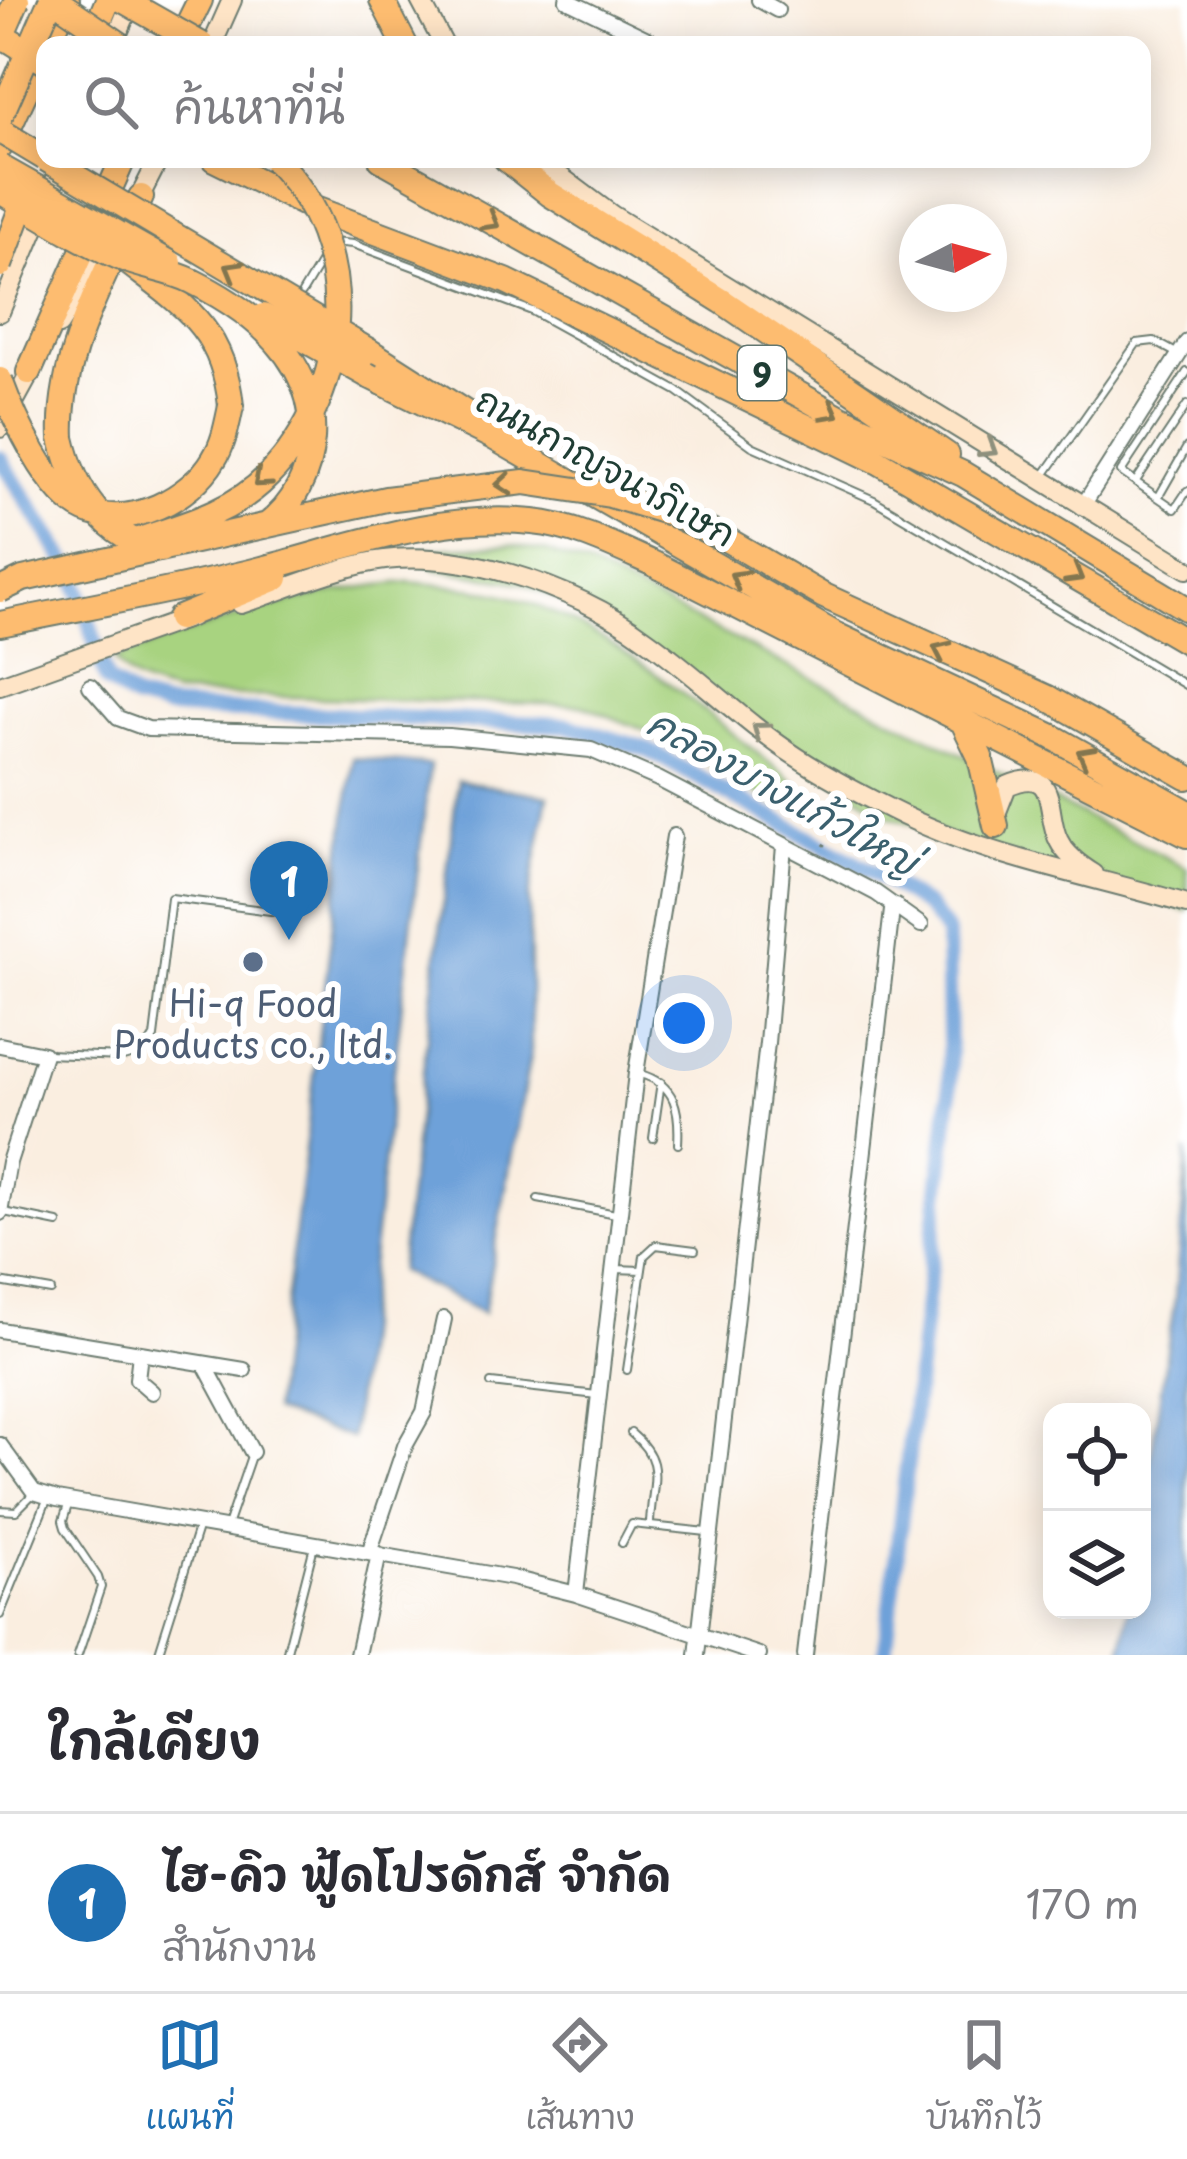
<!DOCTYPE html>
<html lang="th">
<head>
<meta charset="utf-8">
<style>
	body { margin:0; font-family:"Playpen Sans","Playpen Sans Thai",sans-serif; background:#f2f2f3; color:#2b2b33 }
	.controls { position:absolute; right:36px; bottom:36px; display:grid; overflow:hidden; border-radius:24px; box-shadow:0 6px 30px #0003 }
	.controls button { width:108px; height:108px; display:grid; place-items:center; padding:0; border:0; border-bottom:3px solid #e1e1e2; background:#fff; color:#2b2b33; font:60px sans-serif }
	.compass { position:absolute; left:899px; top:204px; width:108px; height:108px; border-radius:50%; background:#fff; box-shadow:0 6px 30px #0003; rotate:84deg }
	.you { position:absolute; left:684px; top:1023px; width:42px; height:42px; margin:-30px; border:9px solid #fff; border-radius:50%; background:#1a73e8; box-shadow:0 0 0 18px #1a73e833 }
	.badge { display:grid; place-items:center; width:78px; height:78px; border-radius:50%; background:#1f6fb2; color:#fff; font-size:39px; font-weight:700 }
	.pin { position:absolute; translate:-50% -99px; filter:drop-shadow(0 3px 6px #0008) }
	.pin::after { content:''; position:absolute; top:63px; width:42px; height:36px; background:inherit; clip-path:polygon(0 0,100% 0,50% 100%) }
	.list { margin:0; padding:0; list-style:none }
	h2 { display:flex; justify-content:space-between; align-items:center; height:156px; margin:0; padding:0 48px; font-size:51px }
	h2 small { font-size:39px; font-weight:400; color:#7c7c81 }
	.list li { display:grid; grid-template-columns:78px 1fr auto; gap:36px; align-items:center; box-sizing:border-box; height:180px; padding:0 48px; border-top:3px solid #e1e1e2 }
	.list b { display:block; font-size:45px; white-space:nowrap }
	.list p { margin:0; font-size:39px; white-space:nowrap; color:#7c7c81 }
	.list em { font-size:39px; font-style:normal; color:#7c7c81 }
	.icon { flex:none; width:66px; height:66px; fill:none; stroke:currentColor; stroke-width:2; stroke-linecap:round; stroke-linejoin:round }
	.map { position:relative; flex:none; width:1187px; height:1655px; overflow:hidden }
	.search { position:absolute; background:#fff; box-shadow:0 6px 30px #0003; left:36px; right:36px; top:36px; height:132px; display:flex; align-items:center; gap:30px; box-sizing:border-box; padding:0 42px; border-radius:24px; color:#7c7c81; font-size:45px }
	.sheet { height:336px; background:#fff }
	nav { display:flex; justify-content:space-around; align-items:center; box-sizing:border-box; height:168px; border-top:3px solid #e1e1e2; background:#fff; font-size:33px; color:#7c7c81 }
	nav a { display:grid; justify-items:center; gap:6px }
	nav .on { color:#1f6fb2 }
	.map>svg:first-child { display:block }
</style>
</head>
<body>
<div class="map">
<svg width="1187" height="1655" viewBox="0 0 1187 1655">
	<rect width="100%" height="100%" fill="#fff"/>
	<filter id="ink" filterUnits="userSpaceOnUse"><feTurbulence type="fractalNoise" baseFrequency=".00833" numOctaves="2"/><feDisplacementMap in="SourceGraphic" scale="24" xChannelSelector="R" yChannelSelector="G"/><feConvolveMatrix kernelMatrix="1 2 1 2 8 2 1 2 1" color-interpolation-filters="sRGB"/></filter>
	<filter id="wash" filterUnits="userSpaceOnUse"><feTurbulence type="fractalNoise" baseFrequency=".004" numOctaves="4" result="noise"/><feDisplacementMap in="SourceGraphic" scale="48" xChannelSelector="R" yChannelSelector="G"/><feGaussianBlur stdDeviation="2.7" result="paint"/><feColorMatrix in="noise" values="0 0 0 0 0 0 0 0 0 0 0 0 0 0 0 0 0 1.4 0 .05"/><feComposite in="paint" operator="in"/></filter>
	<g filter="url(#wash)">
		<rect width="100%" height="100%" fill="#faeee0"/>
		<path fill="#a8d380" stroke="#64885a" stroke-width="3" d="M511,545L545,551L593,568L1187,868V911L888,816L612,625L522,583L435,569L419,553L429,549Z
			M409,582C445,586 483,587 518,599C623,634 709,717 795,783L779,806L669,740L582,705L175,694C151,687 128,683 115,659C210,623 307,590 409,582Z"/>
		<path fill="#6ea1d9" stroke="#466f86" stroke-width="3" d="M353,758L430,765L351,1438L273,1411Z
			M458,781L548,796L529,897L531,1050L483,1313L399,1271Z
			M1187,1151V1655H1121L1128,1610H1142V1515L1175,1298Z"/>
		<g fill="none" stroke-linecap="round" stroke-linejoin="round">
			<path stroke="#6ea1d9" stroke-width="16" d="M0,458L74,574L107,681L134,699L168,708L566,725L646,749L873,872L927,907L947,933L950,1094L885,1655"/>
		</g>
	</g>
	<g filter="url(#ink)">
		<g fill="none" stroke-linecap="round" stroke-linejoin="round">
			<g stroke="#6c7b70" stroke-width="10">
				<path id="lane" d="M333,242L353,244L532,311L677,391L752,446L874,500L1187,686
					M302,293L323,258
					M1187,372L1121,472L1175,509L1187,491
					M1045,474L1137,343L1154,341L1176,353
					M1136,481L1187,405
					M1159,496L1187,447
					M47,1054L123,1057L145,1051L154,1037L171,898L294,914
					M640,1074C676,1084 680,1110 678,1144
					M653,1138L661,1082
					M538,1199L616,1214
					M4,1212L58,1223
					M615,1269L642,1270
					M0,1282L51,1291
					M627,1370L644,1256L656,1245L695,1250
					M491,1383L597,1395
					M631,1433C666,1462 652,1480 650,1523
					M68,1505L63,1521L65,1528L98,1577L101,1587L78,1655
					M0,1510L16,1511L32,1495
					M227,1526L251,1456
					M622,1543L632,1524L707,1532
					M0,1615L47,1500
					M158,1655L199,1525
					M286,1655L314,1546"/>
			</g>
			<g stroke="#6c7b70" stroke-width="18">
				<path id="street" d="M567,0L660,45
					M759,0L777,10
					M1082,507L1187,342
					M90,686L118,718L148,729L449,736L591,750L658,779L876,893L921,925
					M0,1045L44,1054L9,1162L0,1213
					M0,1330L244,1370
					M140,1354L137,1379L152,1392
					M205,1365L252,1452
					M0,1445L34,1492L57,1499L512,1578L576,1594L759,1655
					M369,1553L405,1446L424,1412L444,1319
					M576,1594L636,1073L674,836
					M357,1655L379,1554
					M697,1655L767,1043L784,846
					M805,1655L892,910L896,906"/>
			</g>
			<g stroke="#6c7b70" stroke-width="22">
				<path id="secondary" d="M420,0L444,45
					M113,45L132,0
					M212,45L232,0
					M537,159L612,215L1187,569
					M136,204L159,159
					M0,312L64,159
					M59,325L102,257
					M0,428L35,364
					M241,604C281,591 321,573 362,564C451,543 574,586 646,639C698,676 743,722 797,757C827,777 860,794 892,810C984,857 1089,875 1187,904
					M0,685L191,617
					M996,814L1007,786C1061,763 1044,814 1059,841C1066,855 1081,866 1094,874"/>
			</g>
			<g stroke="#6c7b70" stroke-width="28">
				<path id="highway" d="M382,0L405,45
					M47,45L67,0
					M89,45L108,0
					M178,45L200,0
					M0,147L45,49
					M214,159L315,209L506,281L879,462L1187,642
					M381,159L841,418L963,474L1187,609
					M506,159L550,194L722,301L947,455
					M125,260C183,305 223,327 231,406
					M369,351L469,415
					M29,372L123,159
					M371,377L493,437L836,635L1053,737L1187,812
					M62,438C58,353 107,273 141,197
					M179,618L277,578
					M0,624C87,606 176,591 262,569C350,546 440,512 533,522C575,526 616,547 654,564L1187,835
					M1048,698L1187,777
					M962,720L980,757L996,826"/>
			</g>
			<path stroke="#6c7b70" stroke-width="3" stroke-dasharray="3 9" stroke-linecap="butt" d="M824,846L849,810"/>
			<use href="#lane" stroke="#fff" stroke-width="6"/>
			<use href="#street" stroke="#fff" stroke-width="14"/>
			<use href="#secondary" stroke="#fee4c6" stroke-width="18"/>
			<use href="#highway" stroke="#fdbc70" stroke-width="24"/>
			<g stroke="#6c7b70" stroke-width="28" stroke-linecap="butt">
				<path id="highway-bridge" d="M55,0L121,45
					M123,0L202,45
					M0,34L45,62
					M0,39L17,0
					M0,117L51,0
					M0,131L45,158
					M46,159L369,351
					M0,167L170,263
					M0,191C40,215 79,240 121,258C144,268 170,270 192,281C256,313 317,362 312,439C309,474 294,505 266,526
					M0,265L28,190
					M263,316L371,377
					M0,380C13,416 48,494 85,510C130,530 191,498 214,459C224,443 227,425 231,406
					M62,438C74,491 105,538 161,550
					M136,541C183,525 232,513 268,476C352,391 364,245 274,159
					M0,590L23,579L386,499L524,482L610,495L670,513L724,538L822,595L1048,698"/>
			</g>
			<use href="#highway-bridge" stroke="#fdbc70" stroke-width="24"/>
		</g>
		<defs><path id="oneway-chevron" d="M-2-3.5L2.5 0L-2 3.5" fill="none" stroke-width="1.6" stroke-linecap="round" stroke-linejoin="round" transform="scale(3)"/></defs>
		<g stroke="#83764f">
			<use href="#oneway-chevron" transform="translate(491 222) rotate(30)"/>
			<use href="#oneway-chevron" transform="translate(233 269) rotate(-150)"/>
			<use href="#oneway-chevron" transform="translate(831 412) rotate(29)"/>
			<use href="#oneway-chevron" transform="translate(261 480) rotate(139)"/>
			<use href="#oneway-chevron" transform="translate(504 484) rotate(175)"/>
			<use href="#oneway-chevron" transform="translate(1075 575) rotate(30)"/>
			<use href="#oneway-chevron" transform="translate(738 578) rotate(-150)"/>
			<use href="#oneway-chevron" transform="translate(941 650) rotate(-155)"/>
			<use href="#oneway-chevron" transform="translate(1085 755) rotate(-151)"/>
		</g>
		<g stroke="#8e907d">
			<use href="#oneway-chevron" transform="translate(989 449) rotate(32)"/>
			<use href="#oneway-chevron" transform="translate(760 730) rotate(-143)"/>
		</g>
	</g>
	<circle fill="#5c6f8a" stroke="#fff" stroke-width="4.5" cx="253" cy="962" r="12"/>
	<g text-anchor="middle" dominant-baseline="central" stroke-width="12" stroke-linejoin="round" paint-order="stroke">
		<rect fill="#fff" stroke="#627771" stroke-width="3" x="738" y="346" width="48" height="54" rx="9"/>
		<g font-size="33" font-weight="bold" fill="#1f3d34">
			<text x="762" y="373">9</text>
		</g>
		<g font-size="36" fill="#1f3d34" stroke="#fff">
			<text transform="translate(607 465) rotate(29)">ถนนกาญจนาภิเษก</text>
		</g>
		<g font-size="36" fill="#4e5e75" stroke="#fff">
			<text x="253" y="1002">Hi-q Food<tspan x="253" dy="41">Products co., ltd.</tspan></text>
		</g>
		<g font-size="39" font-style="italic" fill="#3b606e" stroke="#fff">
			<text transform="translate(784 790) rotate(29)">คลองบางแก้วใหญ่</text>
		</g>
	</g>
</svg>
<div class="controls">
<button><svg class="icon" aria-label="locate" viewBox="0 0 24 24"><circle cx="12" cy="12" r="6"/><path d="M12 2v4M12 18v4M2 12h4M18 12h4"/></svg></button>
<button><svg class="icon" aria-label="layers" viewBox="0 0 24 24"><path d="M12 4l9 5-9 5-9-5zM3 14l9 5 9-5"/></svg></button>
</div>
<svg class="compass" viewBox="-18 -18 36 36"><path d="M0-13l5 13h-10z" fill="#e53935"/><path d="M0 13l5-13h-10z" fill="#7c7c81"/></svg>
<div class="you"></div>
<div class="pin badge" style="left:289px;top:940px">1</div>
<div class="search"><svg class="icon" aria-label="search" viewBox="0 0 24 24"><circle cx="10" cy="10" r="6"/><path d="M15 15l6 6"/></svg>ค้นหาที่นี่</div>
</div>
<section class="sheet">
<h2>ใกล้เคียง<small></small></h2>
<ul class="list">
<li><span class="badge">1</span><div><b>ไฮ-คิว ฟู้ดโปรดักส์ จำกัด</b><p>สำนักงาน</p></div><em>170 m</em></li>
</ul>
</section>
<nav>
<a class="on"><svg class="icon" aria-label="map" viewBox="0 0 24 24"><path d="M3 6l6-2 6 2 6-2v14l-6 2-6-2-6 2zM9 4v14M15 6v14"/></svg>แผนที่</a>
<a><svg class="icon" aria-label="directions" viewBox="0 0 24 24"><path d="M12 3l9 9-9 9-9-9zM9 14v-3h6M13 9l2 2-2 2"/></svg>เส้นทาง</a>
<a><svg class="icon" aria-label="saved" viewBox="0 0 24 24"><path d="M7 4h10v16l-5-4-5 4z"/></svg>บันทึกไว้</a>
</nav>
</body>
</html>
